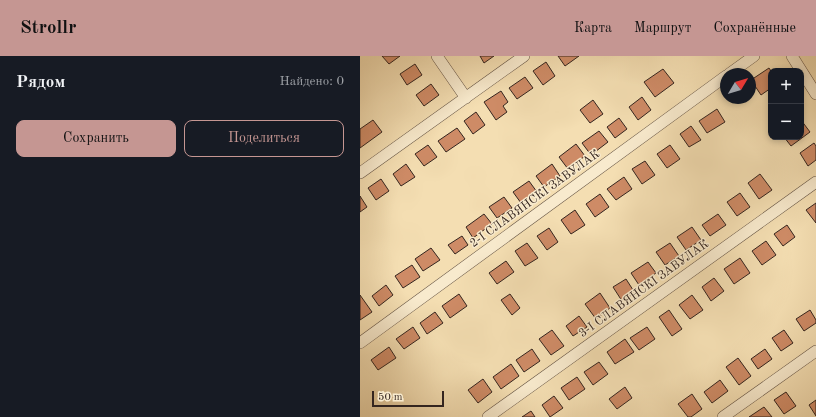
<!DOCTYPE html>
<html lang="ru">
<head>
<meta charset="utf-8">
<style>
	body { margin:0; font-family:"Old Standard TT",serif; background:#242831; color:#f1f3f6 }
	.controls { position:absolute; right:12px; top:12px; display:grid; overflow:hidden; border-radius:8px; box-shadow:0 2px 6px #0003 }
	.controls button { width:36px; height:36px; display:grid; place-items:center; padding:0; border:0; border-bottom:1px solid #363941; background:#171b24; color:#f1f3f6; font:20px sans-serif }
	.compass { position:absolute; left:360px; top:12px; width:36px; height:36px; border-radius:50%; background:#171b24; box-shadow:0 2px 6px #0003; rotate:52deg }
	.scale { position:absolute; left:12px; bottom:10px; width:72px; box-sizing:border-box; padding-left:4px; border:2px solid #34251f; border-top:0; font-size:11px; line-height:14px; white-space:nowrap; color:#34251f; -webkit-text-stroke:3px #f8eacd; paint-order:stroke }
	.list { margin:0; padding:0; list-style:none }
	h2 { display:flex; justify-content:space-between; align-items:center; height:52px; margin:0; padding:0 16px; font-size:17px }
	h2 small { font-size:13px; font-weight:400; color:#9ea1a6 }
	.actions { display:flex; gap:8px; padding:12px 16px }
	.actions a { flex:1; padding:9px 0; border:1px solid #c59692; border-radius:8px; text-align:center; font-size:14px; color:#c59692 }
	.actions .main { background:#c59692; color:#111 }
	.map { position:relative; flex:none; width:456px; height:361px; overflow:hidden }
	header { display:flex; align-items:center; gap:24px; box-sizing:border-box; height:56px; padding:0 20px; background:#c59692; color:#111 }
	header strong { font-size:19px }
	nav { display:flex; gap:22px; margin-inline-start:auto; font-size:14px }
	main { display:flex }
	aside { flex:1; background:#171b24 }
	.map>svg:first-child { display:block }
</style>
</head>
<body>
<header>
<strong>Strollr</strong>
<nav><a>Карта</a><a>Маршрут</a><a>Сохранённые</a></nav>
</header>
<main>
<aside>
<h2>Рядом<small>Найдено: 0</small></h2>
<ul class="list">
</ul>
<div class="actions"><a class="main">Сохранить</a><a>Поделиться</a></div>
</aside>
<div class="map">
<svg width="456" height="361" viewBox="0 0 456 361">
	<rect width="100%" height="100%" fill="#f4deb2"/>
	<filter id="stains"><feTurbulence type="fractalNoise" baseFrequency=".005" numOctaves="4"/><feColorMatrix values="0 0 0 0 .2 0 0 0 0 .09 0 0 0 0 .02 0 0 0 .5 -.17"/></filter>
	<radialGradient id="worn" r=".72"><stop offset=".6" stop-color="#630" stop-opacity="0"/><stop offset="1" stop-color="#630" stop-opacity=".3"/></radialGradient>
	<path fill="#ce8b66" stroke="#34251f" d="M22,0H40L29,8Z
		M120,0H134L124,7Z
		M198,0H219L205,10Z
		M186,6L195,20L183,29L173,15Z
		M55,8L62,19L47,29L40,18Z
		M409,12L411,15V32L401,39L391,24Z
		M303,13L314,27L295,41L284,26Z
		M165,21L173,32L157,43L149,32Z
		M71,28L79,39L64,50L56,39Z
		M141,35L148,46L143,50L147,56L136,64L124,46Z
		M282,41L291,54L278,64L269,51Z
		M233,44L243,58L230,67L220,54Z
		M357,53L365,66L347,77L339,65Z
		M116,56L125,69L113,78L104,65Z
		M259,62L267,73L255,82L247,71Z
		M13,64L22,76L0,92V73Z
		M441,64L450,76L431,90L424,81H441Z
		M331,70L341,84L329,91L320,78Z
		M97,72L105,83L86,96L78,85Z
		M239,75L248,86L231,99L222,87Z
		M454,87L456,90V104L448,110L440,97Z
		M216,88L225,100L208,113L199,101Z
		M68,89L77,101L64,110L55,98Z
		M310,89L320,103L307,112L297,98Z
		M285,105L295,119L282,128L272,113Z
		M46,108L55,121L41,130L33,118Z
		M192,108L200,120L184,131L176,120Z
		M400,118L412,134L399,143L388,127Z
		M264,121L272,133L256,144L247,133Z
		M21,123L29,135L16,144L8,132Z
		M169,125L177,136L161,147L153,136Z
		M380,137L390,151L377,160L367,146Z
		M240,138L249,151L235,161L226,148Z
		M0,140L7,151L0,156Z
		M144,141L152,152L137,162L129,151Z
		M456,147V167L446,154Z
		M215,154L225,169L211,178L201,164Z
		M124,158L132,168L113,182L106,171Z
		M358,158L366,169L350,180L342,169Z
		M427,169L435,181L423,190L414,178Z
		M332,171L341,184L326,194L317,181Z
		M189,172L198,186L187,194L177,180Z
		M102,180L108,189L95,198L88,189Z
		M406,185L416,199L402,209L392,195Z
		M167,187L178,202L165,210L155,195Z
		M310,187L319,200L305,209L296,196Z
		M71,192L80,204L63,215L55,203Z
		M380,202L390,217L374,228L364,213Z
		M146,205L154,216L137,228L129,217Z
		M288,206L296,217L279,229L271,217Z
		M52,209L60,221L43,232L35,220Z
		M354,222L364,235L351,245L342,231Z
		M266,223L275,237L262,245L253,231Z
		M26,229L33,239L19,250L12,240Z
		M240,237L250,252L236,263L225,248Z
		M99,238L107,250L90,262L82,250Z
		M150,238L160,252L152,259L141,244Z
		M0,239L12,256L0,264Z
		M332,239L343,254L330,263L319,249Z
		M309,254L322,273L312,280L299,261Z
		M450,254L456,264V267L444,275L436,263Z
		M75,256L83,267L67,278L60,267Z
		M219,260L227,271L213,280L206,270Z
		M53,271L60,282L44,293L36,283Z
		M287,271L295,283L279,294L270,282Z
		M192,274L204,290L191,299L179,283Z
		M424,274L433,287L421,295L412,282Z
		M265,283L274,296L255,308L247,296Z
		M29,291L36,302L18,314L11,304Z
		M172,293L180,305L164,316L156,304Z
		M405,293L412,303L398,313L391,303Z
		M378,302L391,320L379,329L366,311Z
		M239,306L248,318L233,329L224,316Z
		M151,308L159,320L141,333L133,321Z
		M217,321L225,333L209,344L201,332Z
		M123,323L132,336L118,347L108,334Z
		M360,324L368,335L352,347L344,336Z
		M265,331L272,342L257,353L249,343Z
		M426,336L436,350L424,358L414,344Z
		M332,338L342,353L331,361H328L318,348Z
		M194,340L203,352L190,361L182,349Z
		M456,344V360L449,349Z
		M404,351L412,361H389Z
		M171,355L175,361H162Z"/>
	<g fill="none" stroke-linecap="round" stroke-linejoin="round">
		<g stroke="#645344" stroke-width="12">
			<path id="minor" d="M77,0L106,42
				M432,0L456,38
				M369,18L394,0
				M0,117L164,0
				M0,287L366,20
				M128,361L456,126
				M363,361L456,295"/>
		</g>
		<use href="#minor" stroke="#f8eacd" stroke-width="11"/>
	</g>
	<g text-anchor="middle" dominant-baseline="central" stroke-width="3" stroke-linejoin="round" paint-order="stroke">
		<g font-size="12" fill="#34251f" stroke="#f8eacd">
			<text transform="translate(175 143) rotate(-36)">2-І СЛАВЯНСКІ ЗАВУЛАК</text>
			<text transform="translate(284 233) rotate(-36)">3-І СЛАВЯНСКІ ЗАВУЛАК</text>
		</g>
	</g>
	<rect width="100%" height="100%" filter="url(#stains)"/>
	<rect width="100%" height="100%" fill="url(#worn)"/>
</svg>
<div class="controls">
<button>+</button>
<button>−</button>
</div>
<svg class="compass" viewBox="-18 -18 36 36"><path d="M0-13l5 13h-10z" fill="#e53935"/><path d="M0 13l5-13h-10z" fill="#9ea1a6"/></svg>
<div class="scale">50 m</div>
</div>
</main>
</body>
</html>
